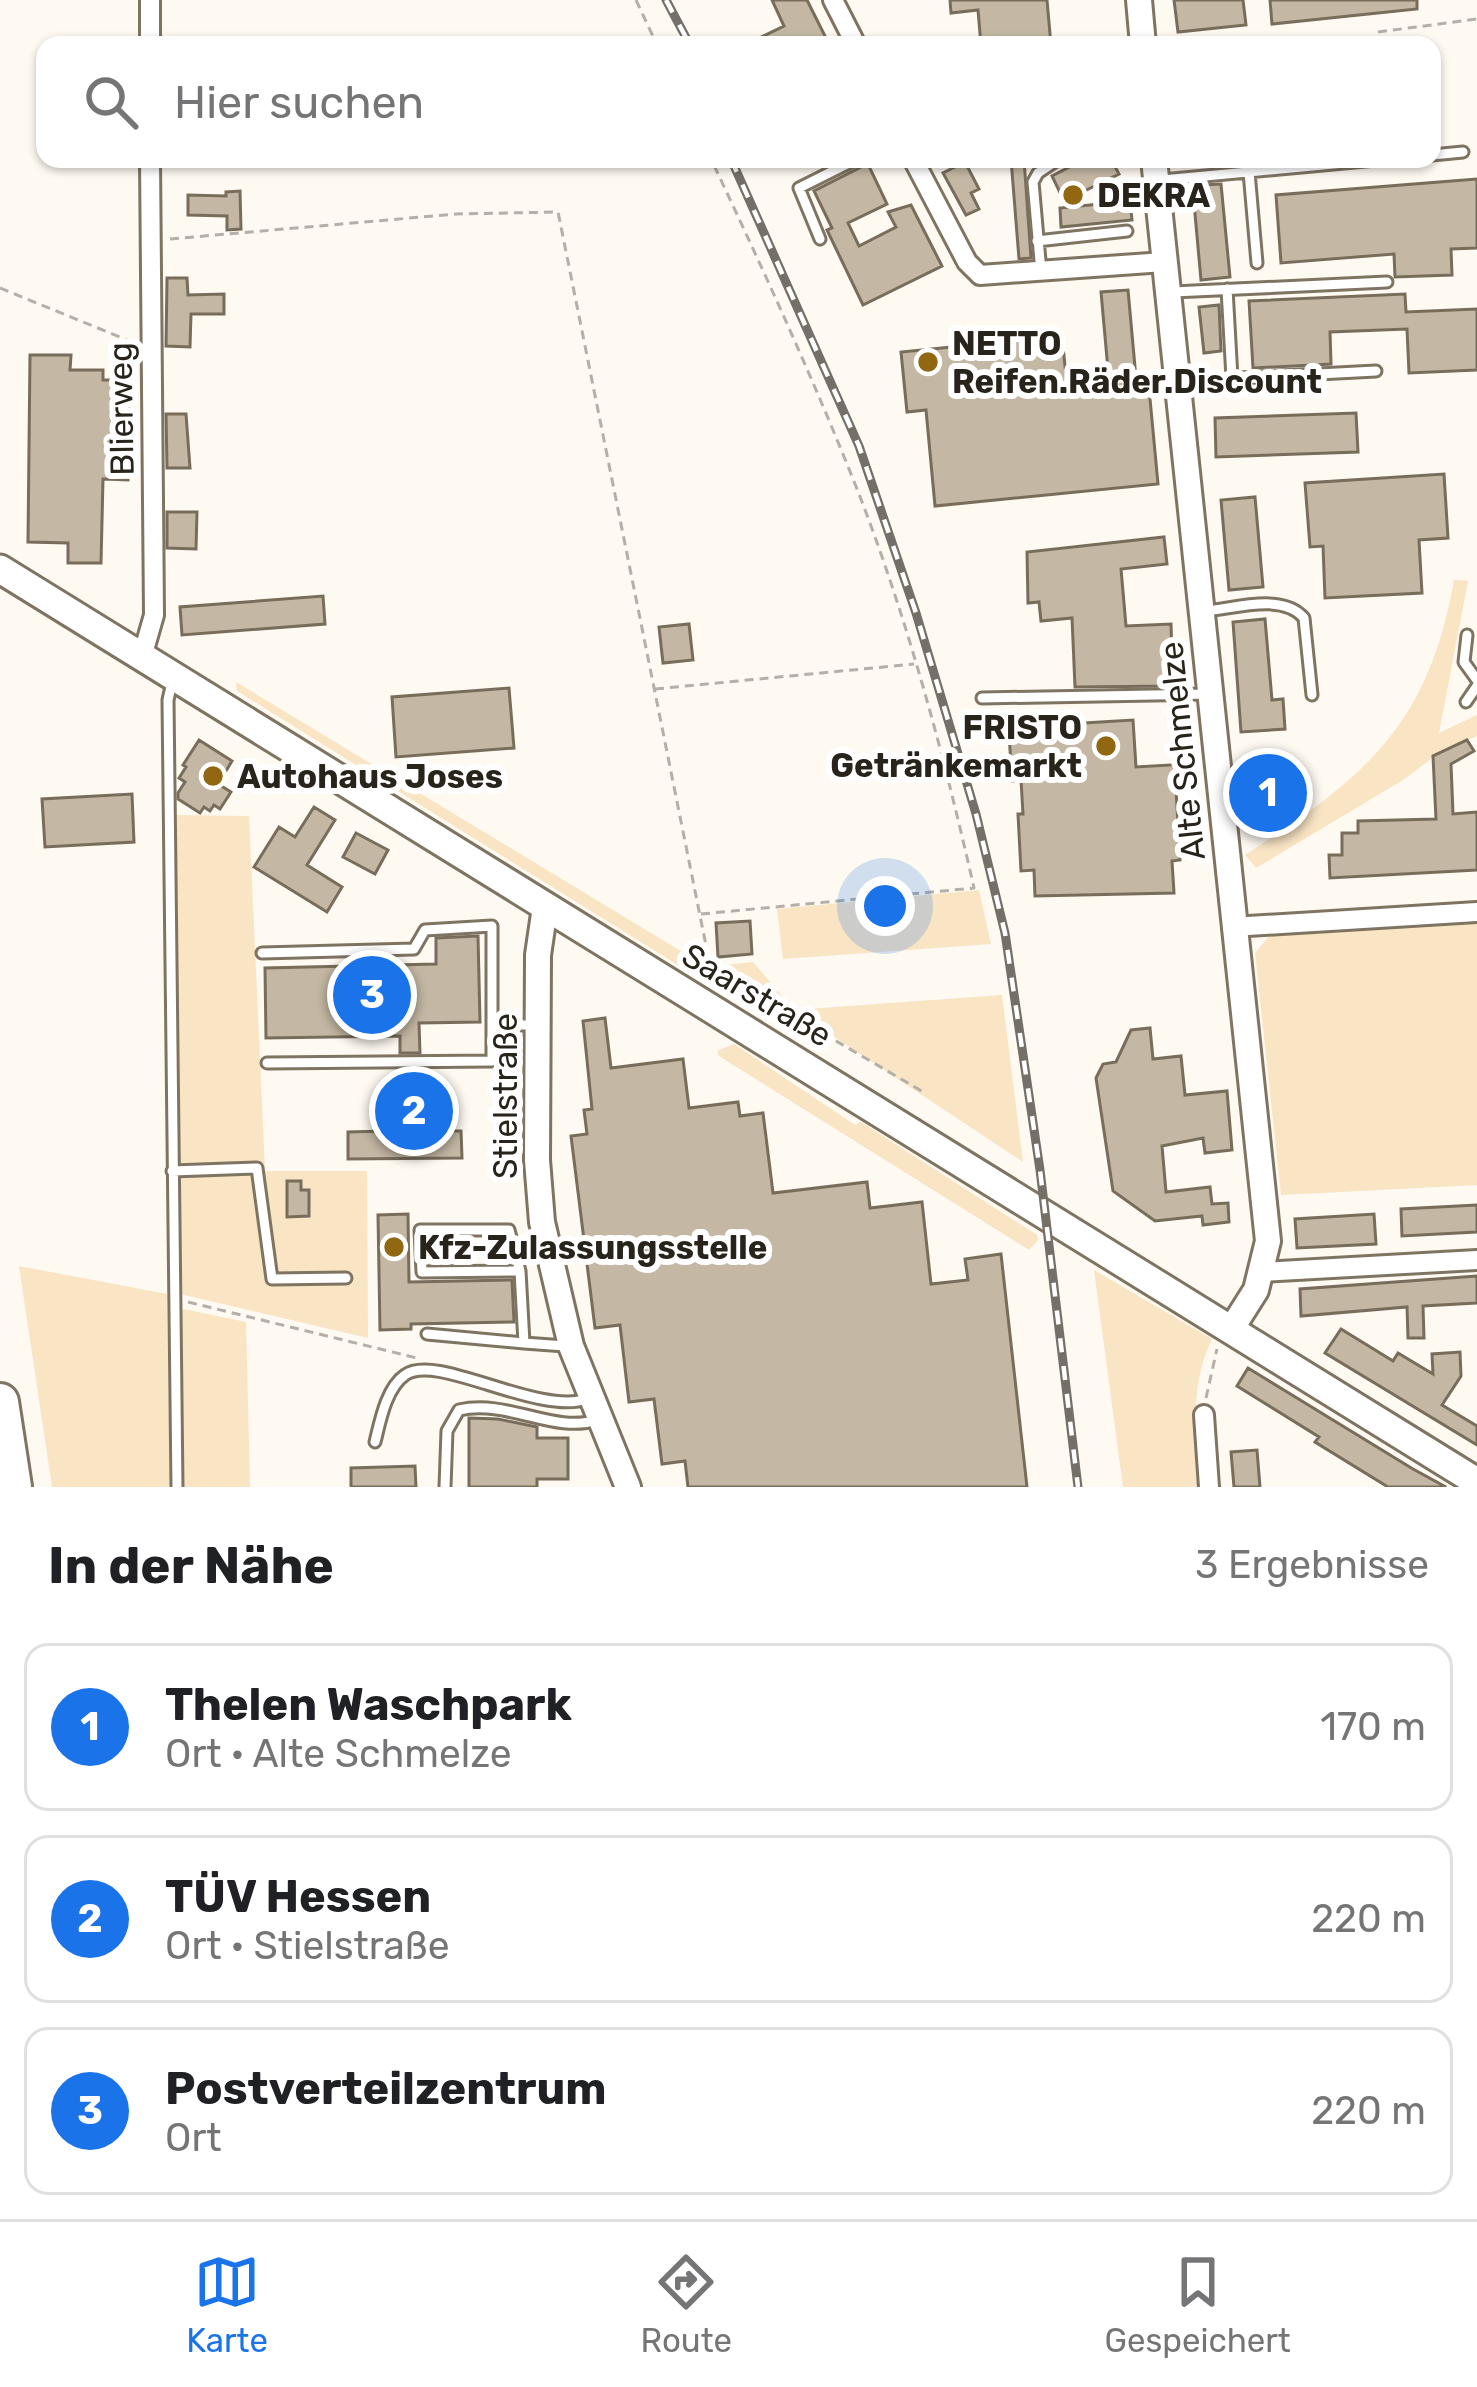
<!DOCTYPE html>
<html lang="de">
<head>
<meta charset="utf-8">
<style>
	body { margin:0; font-family:Rubik,sans-serif; background:#f2f2f2; color:#202124 }
	.you { position:absolute; left:885px; top:906px; width:42px; height:42px; margin:-30px; border:9px solid #fff; border-radius:50%; background:#1a73e8; box-shadow:0 0 0 18px #1a73e833 }
	.badge { display:grid; place-items:center; width:78px; height:78px; border-radius:50%; background:#1a73e8; color:#fff; font-size:39px; font-weight:700 }
	.pin { position:absolute; translate:-50% -50%; border:6px solid #fff; box-shadow:0 3px 12px #0006 }
	.list { margin:0; padding:0; list-style:none }
	h2 { display:flex; justify-content:space-between; align-items:center; height:156px; margin:0; padding:0 48px; font-size:51px }
	h2 small { font-size:39px; font-weight:400; color:#757577 }
	.list li { display:grid; grid-template-columns:78px 1fr auto; gap:36px; align-items:center; box-sizing:border-box; height:168px; margin:0 24px 24px; padding:0 24px; border:3px solid #e0e0e0; border-radius:24px }
	.list b { display:block; font-size:45px; white-space:nowrap }
	.list p { margin:0; font-size:39px; white-space:nowrap; color:#757577 }
	.list em { font-size:39px; font-style:normal; color:#757577 }
	.icon { flex:none; width:66px; height:66px; fill:none; stroke:currentColor; stroke-width:2; stroke-linecap:round; stroke-linejoin:round }
	.map { position:relative; flex:none; width:1477px; height:1487px; overflow:hidden }
	.search { position:absolute; background:#fff; box-shadow:0 3px 9px #0004; left:36px; right:36px; top:36px; height:132px; display:flex; align-items:center; gap:30px; box-sizing:border-box; padding:0 42px; border-radius:24px; color:#757577; font-size:45px }
	.sheet { height:732px; background:#fff }
	nav { display:flex; justify-content:space-around; align-items:center; box-sizing:border-box; height:168px; border-top:3px solid #e0e0e0; background:#fff; font-size:33px; color:#757577 }
	nav a { display:grid; justify-items:center; gap:6px }
	nav .on { color:#1a73e8 }
	.map>svg:first-child { display:block }
</style>
</head>
<body>
<div class="map">
<svg width="1477" height="1487" viewBox="0 0 1477 1487">
	<rect width="100%" height="100%" fill="#fef9f1"/>
	<path fill="#f9e4c4" d="M1454,580L1468,581L1439,733L1477,715V736L1435,756L1403,780L1256,868L1245,855C1365,777 1428,727 1454,580Z
		M236,682L707,967L753,962L794,1010L1002,995L1023,1162L794,1010L719,977H697L237,691Z
		M174,815L249,816L265,1171H367L368,1338L180,1294Z
		M979,890L991,944L783,959L777,909Z
		M1477,920V1185L1281,1195L1255,953L1269,936Z
		M734,1044L855,1125L861,1122L1037,1235L1038,1240L1029,1250L719,1056L717,1051Z
		M19,1266L167,1294L170,1487H52Z
		M1094,1270L1212,1339C1189,1386 1196,1436 1199,1487H1123Z
		M179,1308L246,1322L250,1487H183Z"/>
	<path fill="#c4b8a4" stroke="#786d5b" stroke-width="3" d="M772,0H807L827,40L817,45H745L784,26Z
		M950,0H1047L1051,45H981L978,10L951,13Z
		M1174,0H1243L1246,25L1178,32Z
		M1270,0H1417V9L1272,24Z
		M1011,159H1024L1031,258L1019,259Z
		M1085,159H1111L1119,174L1064,201L1052,176Z
		M866,160L887,204L848,223L859,246L896,227L888,212L911,205L942,266L863,305L827,230L832,228L814,191L861,167Z
		M965,162L979,189L971,193L979,209L966,215L943,173Z
		M1477,179V248L1451,249L1452,275L1395,277L1394,254L1281,263L1276,195Z
		M1221,184L1230,277L1201,280L1193,192L1203,191V185Z
		M240,191L241,229L227,230V216L188,215V195L226,196V192Z
		M1130,201L1132,220L1061,227L1060,208Z
		M167,278H187L188,295L224,294V314H191L190,347L166,346Z
		M1128,290L1137,389L1149,388L1158,484L935,506L926,410L907,412L901,352L1062,336L1068,396L1110,392L1101,292Z
		M1405,294L1406,312L1477,309V370L1409,373L1407,329L1330,332L1331,364L1253,368L1249,301Z
		M1219,305L1221,351L1204,353L1199,307Z
		M30,355H71L70,370H103V380H129L128,480L103,479L101,563H68V543L28,542Z
		M1356,413L1358,452L1216,457L1215,418Z
		M166,414H186L190,468H167Z
		M1444,474L1448,538L1419,540L1422,593L1325,598L1323,546L1310,547L1305,483Z
		M1255,497L1263,587L1229,590L1221,500Z
		M167,512H197L196,549L167,548Z
		M1164,537L1167,564L1121,569L1126,626L1171,624L1173,686L1075,687L1072,618L1041,621L1039,602L1028,603L1027,552Z
		M323,596L325,624L182,635L180,607Z
		M1265,619L1272,700L1283,699L1285,729L1241,732L1233,622Z
		M689,624L693,660L663,663L659,627Z
		M509,688L514,748L396,757L392,697Z
		M1133,720L1136,767L1187,764L1188,788L1176,789L1180,860L1172,861L1174,893L1035,896L1034,870L1021,871L1018,814H1023L1021,780L1012,781L1009,733L1051,731V725Z
		M199,740L232,761L218,784L231,792L220,809L214,805L210,811L204,807L200,813L178,799V793L185,782L179,778L186,767L183,765Z
		M1467,740L1474,751L1451,764L1453,814L1477,812V870L1330,878L1329,855H1342V833H1358V821L1436,819L1433,756Z
		M1273,764L1279,821L1263,822L1258,766Z
		M132,794L134,842L45,847L42,799Z
		M314,807L335,820L307,865L342,887L327,912L254,867L279,827L295,837Z
		M356,833L388,850L375,874L343,857Z
		M750,921L752,954L718,957L716,923Z
		M478,936L480,1022L419,1023L420,1053H400V1036L266,1038L265,968L436,964V938Z
		M605,1018L611,1068L683,1059L689,1108L738,1102L740,1116L763,1113L773,1193L867,1182L870,1208L922,1202L931,1284L968,1280L965,1259L1001,1254L1027,1487H688L685,1461L662,1464L654,1399L629,1402L620,1325L595,1328L571,1136L587,1134L584,1110L592,1109L583,1021Z
		M1150,1028L1153,1059L1181,1056L1185,1095L1227,1091L1232,1150L1205,1153L1203,1138L1162,1146L1166,1192L1210,1187L1212,1204L1228,1203L1229,1222L1203,1225L1202,1216L1155,1221L1113,1191L1096,1078L1103,1064L1116,1062L1131,1030Z
		M437,1090L450,1131H461L462,1158L348,1159V1132L384,1131V1091Z
		M287,1181H301V1190H309V1216L287,1217Z
		M1477,1205V1232L1402,1236L1401,1209Z
		M408,1214L409,1282L512,1280L514,1322L411,1324V1329L380,1330L378,1215Z
		M1374,1214L1376,1244L1297,1248L1295,1219Z
		M1477,1276V1303L1423,1306L1424,1338H1408L1407,1307L1301,1316L1300,1289Z
		M1341,1329L1393,1361L1398,1353L1433,1374L1432,1354L1460,1352L1461,1376L1442,1405L1477,1426V1445L1325,1353Z
		M1248,1368L1413,1469L1446,1487H1388L1315,1442L1319,1437L1237,1386Z
		M469,1418L498,1419L537,1427V1438H568V1479H537V1487H469Z
		M1257,1450L1260,1487H1234L1231,1452Z
		M415,1466L416,1487H351V1468Z"/>
	<g fill="none" stroke-linecap="round" stroke-linejoin="round">
		<g stroke="#7f7462" stroke-width="15">
			<path id="service" d="M1432,155L1463,152
				M1249,172L1257,263
				M1162,180L1387,159
				M820,239L799,188L857,159
				M1037,241L1127,231
				M1041,272L1033,182L1038,173L1059,159
				M1227,289L1232,378
				M1173,292L1387,282
				M1182,381L1376,371
				M1207,611C1236,608 1283,593 1304,618L1312,695
				M1467,635L1464,662L1477,680
				M172,682L168,700L177,1487
				M982,698L1209,694
				M1466,702L1477,686
				M262,953L414,949L425,930L492,926V1025
				M267,1063L492,1061V1025H538
				M172,1171L257,1168L272,1279L346,1278
				M520,1271L422,1272L420,1230H509L520,1271L524,1343L565,1346
				M427,1334L524,1343
				M375,1442C380,1422 386,1388 405,1375C436,1352 537,1416 587,1399
				M445,1487L447,1431L459,1410C508,1399 554,1434 597,1420"/>
		</g>
		<g stroke="#7f7462" stroke-width="24">
			<path id="minor" d="M833,0L856,45
				M150,45V0
				M913,159L967,262L980,275L1164,262
				M142,657L154,615L150,159
				M1232,927L1477,912
				M1262,1272L1477,1260
				M1204,1415L1209,1487"/>
		</g>
		<g stroke="#7f7462" stroke-width="30">
			<path id="tertiary" d="M1139,0L1143,45
				M1154,159L1268,1241L1256,1290L1232,1328
				M545,907L538,955L537,1160L542,1222L571,1346L628,1487"/>
		</g>
		<g stroke="#7f7462" stroke-width="33">
			<path id="secondary" d="M0,569L1477,1482"/>
		</g>
		<g stroke="#7f7462" stroke-width="42">
			<path id="motorway" d="M0,1402L13,1487"/>
		</g>
		<path stroke="#b4afa7" stroke-width="3" stroke-dasharray="9 6" stroke-linecap="butt" d="M636,0L657,45
			M1378,32L1477,19
			M1178,206L1194,204
			M170,239L456,214L558,212L714,985
			M0,288L132,342
			M655,689L914,664
			M701,914L974,888C944,755 908,621 859,494C814,380 763,269 711,159
			M716,979L790,1014L925,1093
			M188,1302L417,1358
			M1206,1398L1217,1349"/>
		<use href="#service" stroke="#fff" stroke-width="9"/>
		<use href="#minor" stroke="#fff" stroke-width="18"/>
		<use href="#tertiary" stroke="#fff" stroke-width="24"/>
		<use href="#secondary" stroke="#fff" stroke-width="27"/>
		<use href="#motorway" stroke="#fff" stroke-width="36"/>
		<g stroke="#746f67" stroke-width="9">
			<path id="rail" d="M666,0L690,45
				M731,159L859,446L916,613L976,814L1005,933L1040,1170L1078,1487"/>
		</g>
		<use href="#rail" stroke="#fff" stroke-width="4.5" stroke-dasharray="14" stroke-linecap="butt"/>
	</g>
	<g fill="#916811" stroke="#fff" stroke-width="4.5">
		<circle cx="1073" cy="195" r="12"/>
		<circle cx="928" cy="362" r="12"/>
		<circle cx="1106" cy="746" r="12"/>
		<circle cx="213" cy="776" r="12"/>
		<circle cx="394" cy="1247" r="12"/>
	</g>
	<g text-anchor="middle" dominant-baseline="central" stroke-width="12" stroke-linejoin="round" paint-order="stroke">
		<g font-size="33" font-weight="bold" fill="#28241c" stroke="#fff" text-anchor="start">
			<text x="1097" y="195">DEKRA</text>
			<text x="952" y="343">NETTO<tspan x="952" dy="38">Reifen.Räder.Discount</tspan></text>
			<text x="1082" y="727" text-anchor="end">FRISTO<tspan x="1082" dy="38">Getränkemarkt</tspan></text>
			<text x="237" y="776">Autohaus Joses</text>
			<text x="418" y="1247">Kfz-Zulassungsstelle</text>
		</g>
		<g font-size="33" fill="#28241c" stroke="#fff">
			<text transform="translate(121 409) rotate(-91)">Blierweg</text>
			<text transform="translate(1182 751) rotate(-96)">Alte Schmelze</text>
			<text transform="translate(757 995) rotate(31)">Saarstraße</text>
			<text transform="translate(505 1096) rotate(-90)">Stielstraße</text>
		</g>
	</g>
</svg>
<div class="you"></div>
<div class="pin badge" style="left:1268px;top:793px">1</div>
<div class="pin badge" style="left:414px;top:1111px">2</div>
<div class="pin badge" style="left:372px;top:995px">3</div>
<div class="search"><svg class="icon" aria-label="search" viewBox="0 0 24 24"><circle cx="10" cy="10" r="6"/><path d="M15 15l6 6"/></svg>Hier suchen</div>
</div>
<section class="sheet">
<h2>In der Nähe<small>3 Ergebnisse</small></h2>
<ul class="list">
<li><span class="badge">1</span><div><b>Thelen Waschpark</b><p>Ort · Alte Schmelze</p></div><em>170 m</em></li>
<li><span class="badge">2</span><div><b>TÜV Hessen</b><p>Ort · Stielstraße</p></div><em>220 m</em></li>
<li><span class="badge">3</span><div><b>Postverteilzentrum</b><p>Ort</p></div><em>220 m</em></li>
</ul>
</section>
<nav>
<a class="on"><svg class="icon" aria-label="map" viewBox="0 0 24 24"><path d="M3 6l6-2 6 2 6-2v14l-6 2-6-2-6 2zM9 4v14M15 6v14"/></svg>Karte</a>
<a><svg class="icon" aria-label="directions" viewBox="0 0 24 24"><path d="M12 3l9 9-9 9-9-9zM9 14v-3h6M13 9l2 2-2 2"/></svg>Route</a>
<a><svg class="icon" aria-label="saved" viewBox="0 0 24 24"><path d="M7 4h10v16l-5-4-5 4z"/></svg>Gespeichert</a>
</nav>
</body>
</html>
